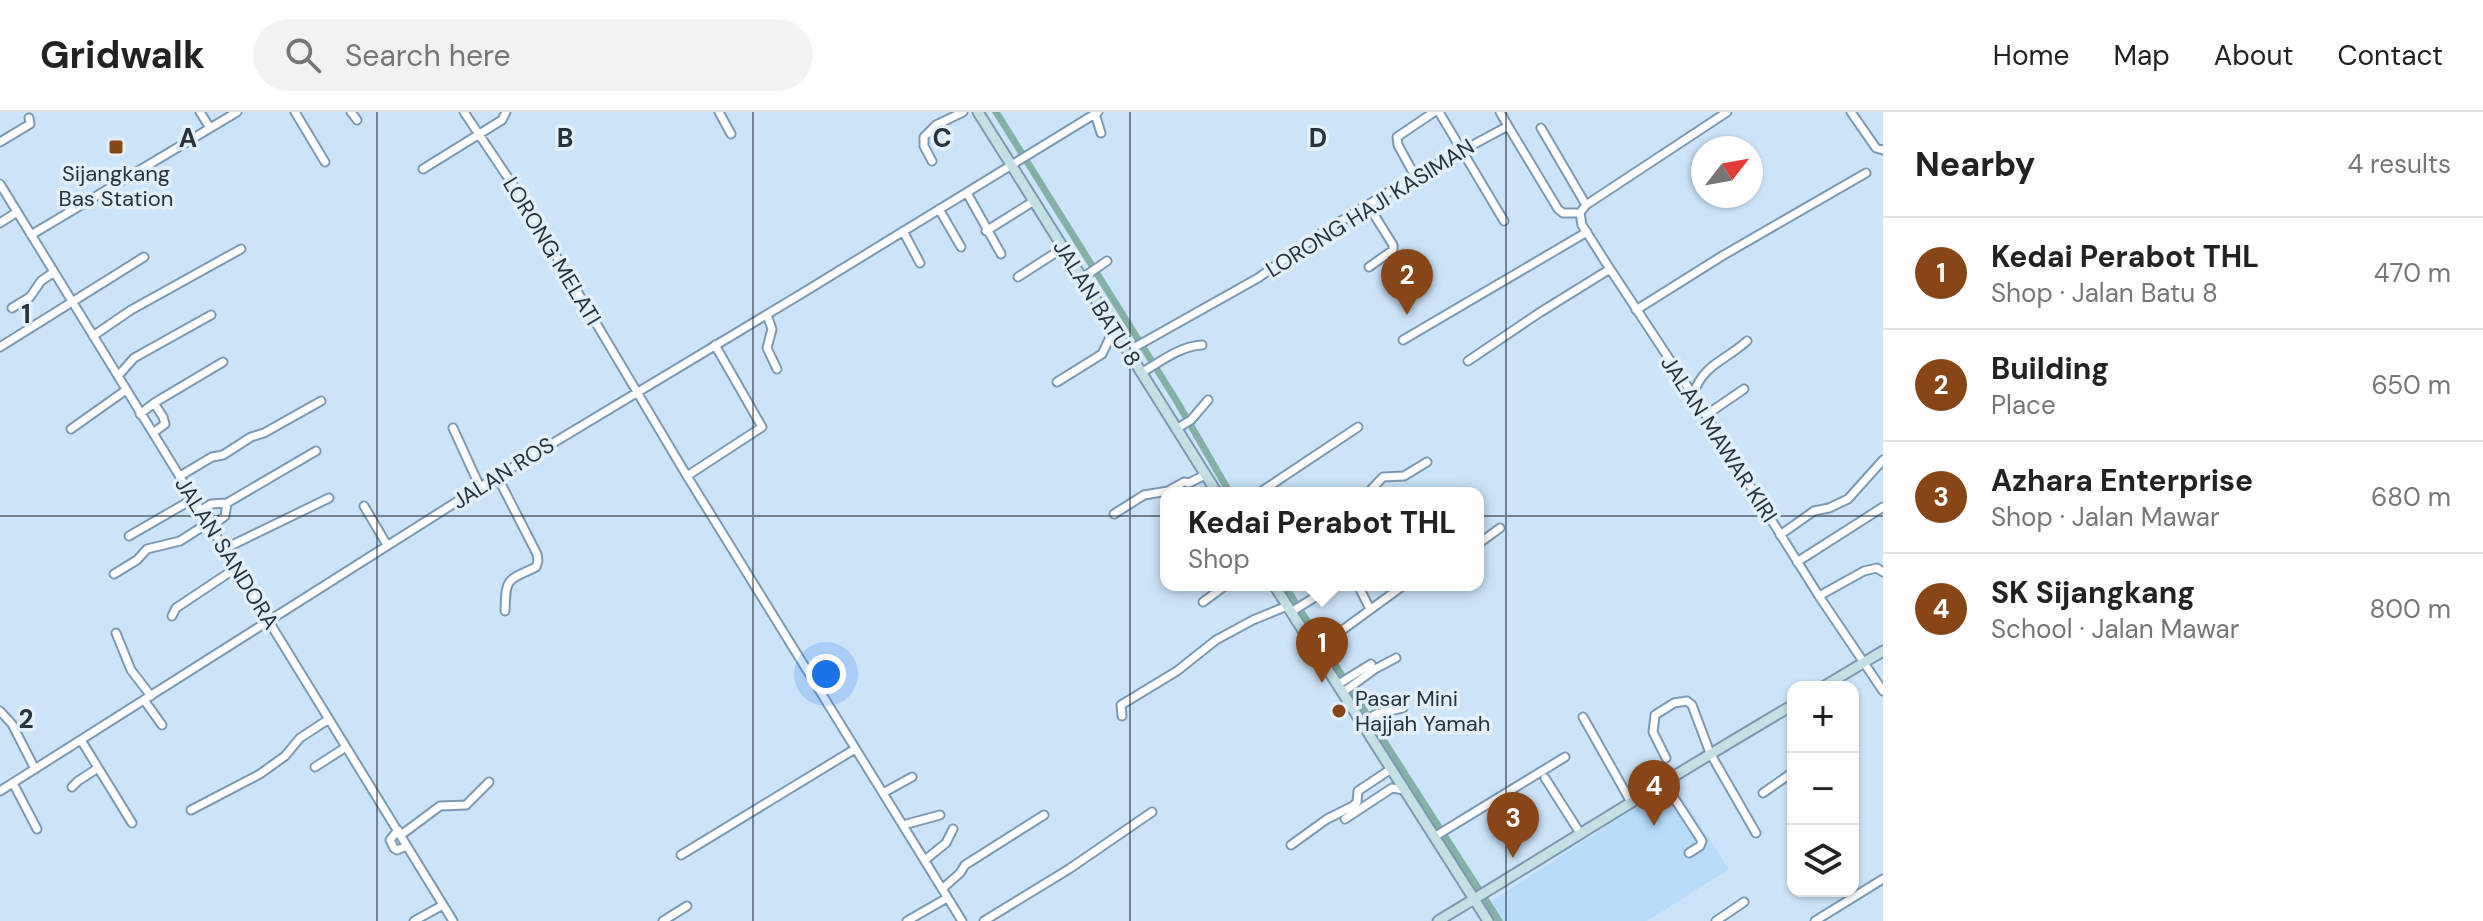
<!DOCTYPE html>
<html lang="en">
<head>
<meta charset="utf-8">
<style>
	body { margin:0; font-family:"DM Sans",sans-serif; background:#f2f2f2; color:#222 }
	.controls { position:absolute; right:24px; bottom:24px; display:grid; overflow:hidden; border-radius:16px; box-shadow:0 2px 6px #0004 }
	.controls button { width:72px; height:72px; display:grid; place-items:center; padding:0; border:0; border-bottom:2px solid #e0e0e0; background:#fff; color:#222; font:40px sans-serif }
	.compass { position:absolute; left:1691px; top:24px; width:72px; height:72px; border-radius:50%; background:#fff; box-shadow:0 2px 6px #0004; rotate:59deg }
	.you { position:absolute; left:826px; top:562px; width:28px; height:28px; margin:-20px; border:6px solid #fff; border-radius:50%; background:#1a73e8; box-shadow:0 0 0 12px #1a73e833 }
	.badge { display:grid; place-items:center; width:52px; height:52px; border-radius:50%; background:#884515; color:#fff; font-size:26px; font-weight:700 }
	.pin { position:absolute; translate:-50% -66px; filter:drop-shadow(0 2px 4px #0008) }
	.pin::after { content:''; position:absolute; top:42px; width:28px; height:24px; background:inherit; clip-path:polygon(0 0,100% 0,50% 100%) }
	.popup { position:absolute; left:1160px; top:375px; width:324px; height:104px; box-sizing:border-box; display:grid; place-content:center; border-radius:16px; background:#fff; filter:drop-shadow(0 2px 6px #0005); font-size:26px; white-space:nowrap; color:#767676 }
	.popup b { font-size:30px; color:#222 }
	.popup::after { content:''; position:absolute; left:50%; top:100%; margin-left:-16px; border:16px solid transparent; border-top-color:#fff }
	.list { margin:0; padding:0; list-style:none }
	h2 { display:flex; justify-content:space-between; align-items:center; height:104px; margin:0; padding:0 32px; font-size:34px }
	h2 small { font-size:26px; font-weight:400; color:#767676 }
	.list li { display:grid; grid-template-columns:52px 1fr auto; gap:24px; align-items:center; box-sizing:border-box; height:112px; padding:0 32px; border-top:2px solid #e0e0e0 }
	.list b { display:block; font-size:30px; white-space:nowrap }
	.list p { margin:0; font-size:26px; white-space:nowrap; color:#767676 }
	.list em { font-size:26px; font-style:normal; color:#767676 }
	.icon { flex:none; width:44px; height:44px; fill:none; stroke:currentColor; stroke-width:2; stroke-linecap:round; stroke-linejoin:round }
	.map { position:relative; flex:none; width:1883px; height:809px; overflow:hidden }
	header { display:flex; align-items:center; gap:48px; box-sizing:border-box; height:112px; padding:0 40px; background:#fff; border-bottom:2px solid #e0e0e0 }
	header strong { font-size:38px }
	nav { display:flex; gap:44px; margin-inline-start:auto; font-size:28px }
	.search { width:560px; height:72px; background:#f2f2f2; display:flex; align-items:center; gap:20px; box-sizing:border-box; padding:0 28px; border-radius:44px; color:#767676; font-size:30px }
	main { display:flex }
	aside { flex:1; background:#fff }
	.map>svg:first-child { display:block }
</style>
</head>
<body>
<header>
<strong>Gridwalk</strong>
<div class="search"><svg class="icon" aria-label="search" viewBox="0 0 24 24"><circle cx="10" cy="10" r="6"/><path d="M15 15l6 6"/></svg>Search here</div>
<nav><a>Home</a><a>Map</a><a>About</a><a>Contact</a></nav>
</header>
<main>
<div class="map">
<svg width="1883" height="809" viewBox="0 0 1883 809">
	<rect width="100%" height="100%" fill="#cce4fa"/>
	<path fill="#b7dcfc" d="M1673,671L1729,757L1647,809H1498L1487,792Z"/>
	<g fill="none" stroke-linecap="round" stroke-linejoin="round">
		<path stroke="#84b1a7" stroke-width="7" d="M996,0L1176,288L1230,381
			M1284,473L1499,809"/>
		<g stroke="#7c99b2" stroke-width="11">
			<path id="street" d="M200,0L210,16
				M295,0L325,50
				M351,0L357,8
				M464,0L521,85L687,364L962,809
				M719,0L731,22
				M1439,0L1504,109
				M1500,0L1508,14
				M1851,0L1876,36L1883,38
				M1095,2L1101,21
				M1541,16L1586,93
				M0,30L30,12L29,6
				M932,49L924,34V25L936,13L963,0
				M423,57L502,8L506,0
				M1415,64L1398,33L1397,25L1434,0
				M0,72L453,809
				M967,81L1001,142
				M1368,93L1393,133V138L1369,155
				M939,97L961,135
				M1580,101L1582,113L1610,157L1695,286L1819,484L1883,579
				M1580,101L1586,93L1727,0
				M0,111L17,100
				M903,119L920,151
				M986,119L1034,89
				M31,123L237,0
				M1018,165L1063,136
				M1082,166L1107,149
				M12,196L30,185L41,169L54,160
				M1636,198L1722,144L1866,61
				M767,203L772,217L767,236L777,257
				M93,224L131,198L241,137
				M1403,228L1587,120
				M0,235L144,145
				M1128,239L1258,166L1323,120L1415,64L1508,14L1558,97L1563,101H1580
				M1468,249L1539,201L1610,157
				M1141,261C1160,250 1180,234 1202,233
				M118,264L134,246L211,203
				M1057,270L1102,242L1114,217
				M1693,283C1703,252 1725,249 1747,229
				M154,291L223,250
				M140,302L154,291L163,305L165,312L153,321
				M1706,303L1744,277
				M453,316L480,375
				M71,317L126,278
				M1176,317L1191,308L1208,288
				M180,364L212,345L223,343L251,325L264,321L321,289
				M497,364L537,442L538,449L536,455C506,469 506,466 505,499
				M687,364L762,315L715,233
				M1259,381L1358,315
				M1368,381L1383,365L1404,364L1427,350
				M364,394L387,433
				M201,398L211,392L227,391L316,339
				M1114,402L1144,383L1168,379L1184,370L1189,371L1205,363
				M211,415L225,404L227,391
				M1780,423L1814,399L1829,396L1848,387L1883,348
				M129,424L193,387
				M1478,432L1500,416
				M224,437L329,386
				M1797,450L1883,395
				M114,462L137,448L147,437L180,429L208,411
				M1358,473L1370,497
				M1819,484L1864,459L1877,456L1883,460
				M1203,490L1226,473
				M1291,500L1320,482L1325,473
				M172,504L176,496L236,456
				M116,521L131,558L151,584
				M1315,538L1404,473
				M1337,573L1371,552
				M1342,581L1375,557L1396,546
				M144,588L162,613
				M0,599L12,612L35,657
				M1122,604L1121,593L1177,559L1216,528L1253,508L1287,494
				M1583,605L1631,690
				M1361,611L1376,602L1403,596
				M81,628L132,711
				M1666,646L1653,620L1655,603L1674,591L1687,589L1692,593L1710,641L1756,721
				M315,655L346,635
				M1545,666L1580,721
				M13,671L37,717
				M1665,672L1702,729L1700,734L1689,741
				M72,675L78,669L98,656
				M0,679L480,375L801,182L1098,0
				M883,681L912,665
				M1763,681L1793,660
				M191,698L260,662L285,644L300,626L329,607
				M1345,707L1392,676L1404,678
				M903,713L940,703
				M398,718L390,728L394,736L397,738L407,734
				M401,723L440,694L466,693L489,670
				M1434,725L1565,645
				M1291,733L1327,707L1353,694L1357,690L1358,679L1391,657
				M681,743L855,637
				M925,748L946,731L953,717
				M942,777L960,761L965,753L1044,703
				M414,809L443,793
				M663,809L687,794
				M907,809L947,786
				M984,809L1069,757L1152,700
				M1716,809L1744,790
				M1815,809L1883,767"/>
		</g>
		<g stroke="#7c99b2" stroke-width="13">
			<path id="secondary" d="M978,0L1217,381
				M1274,473L1488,809
				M1823,575L1883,539
				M1438,809C1557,737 1673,663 1793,593"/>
		</g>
		<use href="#street" stroke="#fff" stroke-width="7"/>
		<use href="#secondary" stroke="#c4e0e5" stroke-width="9"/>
	</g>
	<path fill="none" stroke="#26323d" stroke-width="2" stroke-opacity="0.55" d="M377,0V809M753,0V809M1130,0V809M1506,0V809M0,404H1883"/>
	<g fill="#884515" stroke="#e3f0fa" stroke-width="3">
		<rect x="108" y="27" width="16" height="16" rx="4"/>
		<circle cx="1339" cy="599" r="8"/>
	</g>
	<g text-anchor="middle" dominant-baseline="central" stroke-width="7" stroke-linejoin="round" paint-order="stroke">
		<g font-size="22" fill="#26323d" stroke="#e3f0fa">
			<text x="116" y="61">Sijangkang<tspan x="116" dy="25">Bas Station</tspan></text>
			<text x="1355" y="586" text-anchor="start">Pasar Mini<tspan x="1355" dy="25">Hajjah Yamah</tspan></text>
		</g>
		<g font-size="22" fill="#26323d" stroke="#e3f0fa">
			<text transform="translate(1370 96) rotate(-32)">LORONG HAJI KASIMAN</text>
			<text transform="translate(552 139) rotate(59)">LORONG MELATI</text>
			<text transform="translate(1097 191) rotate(58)">JALAN BATU 8</text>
			<text transform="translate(1719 327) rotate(57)">JALAN MAWAR KIRI</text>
			<text transform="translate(503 361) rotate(-32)">JALAN ROS</text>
			<text transform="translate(227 441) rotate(58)">JALAN SANDORA</text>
		</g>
	</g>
	<g font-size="26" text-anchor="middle" font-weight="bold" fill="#26323d" stroke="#e3f0fa" stroke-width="7" stroke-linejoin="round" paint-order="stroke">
		<text x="188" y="35">A</text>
		<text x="565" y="35">B</text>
		<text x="942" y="35">C</text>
		<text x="1318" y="35">D</text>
		<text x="26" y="211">1</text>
		<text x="26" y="616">2</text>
	</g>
</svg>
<div class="controls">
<button>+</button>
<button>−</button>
<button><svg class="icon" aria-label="layers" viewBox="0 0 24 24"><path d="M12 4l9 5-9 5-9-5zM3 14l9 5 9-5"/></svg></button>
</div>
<svg class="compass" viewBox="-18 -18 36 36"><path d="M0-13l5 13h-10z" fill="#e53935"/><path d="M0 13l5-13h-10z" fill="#767676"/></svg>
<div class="you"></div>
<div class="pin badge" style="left:1322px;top:571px">1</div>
<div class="popup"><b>Kedai Perabot THL</b>Shop</div>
<div class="pin badge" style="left:1407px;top:203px">2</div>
<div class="pin badge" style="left:1513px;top:746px">3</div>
<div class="pin badge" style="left:1654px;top:714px">4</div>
</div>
<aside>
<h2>Nearby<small>4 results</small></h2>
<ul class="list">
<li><span class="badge">1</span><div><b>Kedai Perabot THL</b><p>Shop · Jalan Batu 8</p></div><em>470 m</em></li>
<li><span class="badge">2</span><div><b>Building</b><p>Place</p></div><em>650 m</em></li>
<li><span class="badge">3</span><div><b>Azhara Enterprise</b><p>Shop · Jalan Mawar</p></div><em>680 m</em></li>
<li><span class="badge">4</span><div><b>SK Sijangkang</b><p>School · Jalan Mawar</p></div><em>800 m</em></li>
</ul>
</aside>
</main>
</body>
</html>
